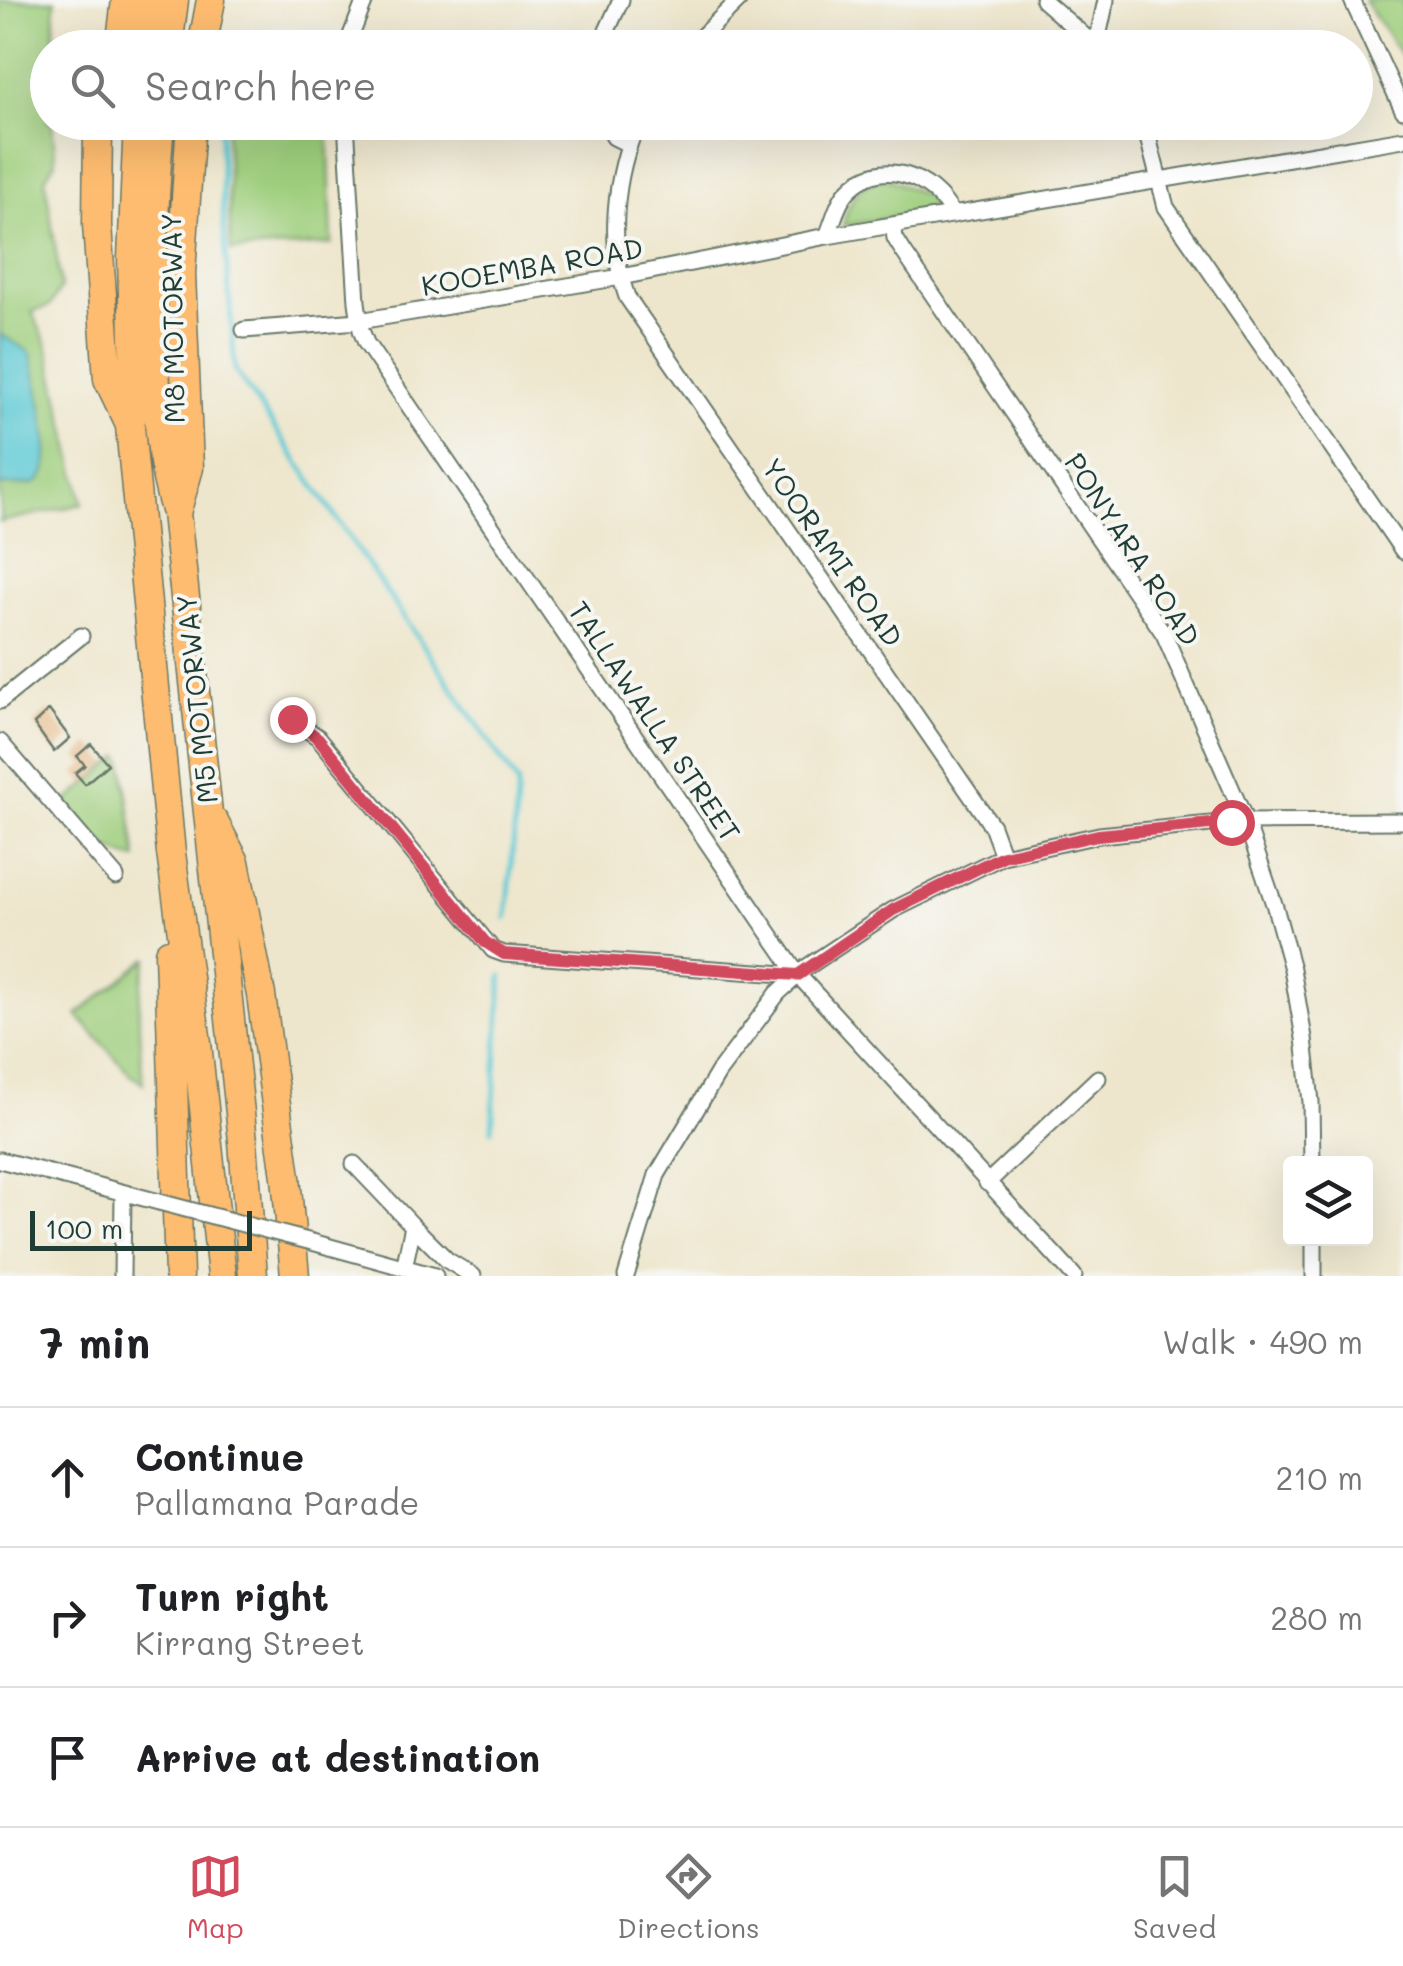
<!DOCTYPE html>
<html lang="en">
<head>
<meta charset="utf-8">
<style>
	body { margin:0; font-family:Mali,sans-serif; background:#f2f2f2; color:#202124 }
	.controls { position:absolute; right:30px; bottom:30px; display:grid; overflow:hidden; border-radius:10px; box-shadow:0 10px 40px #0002 }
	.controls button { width:90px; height:90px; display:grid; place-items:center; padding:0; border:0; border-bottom:2px solid #e0e0e0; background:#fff; color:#202124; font:50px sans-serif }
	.scale { position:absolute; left:30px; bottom:25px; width:222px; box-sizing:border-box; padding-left:10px; border:5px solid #1f3d34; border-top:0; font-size:28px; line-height:35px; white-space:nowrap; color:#1f3d34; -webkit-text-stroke:8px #f6f6f2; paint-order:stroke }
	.stop { position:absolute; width:30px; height:30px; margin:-22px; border:8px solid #d1495b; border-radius:50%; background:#fff }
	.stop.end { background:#d1495b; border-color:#fff; box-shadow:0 2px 10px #0008 }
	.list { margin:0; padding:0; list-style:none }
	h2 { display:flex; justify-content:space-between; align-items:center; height:130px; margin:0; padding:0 40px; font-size:42px }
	h2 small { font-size:32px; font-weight:400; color:#757577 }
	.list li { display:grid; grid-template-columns:65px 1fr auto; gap:30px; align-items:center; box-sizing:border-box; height:140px; padding:0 40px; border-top:2px solid #e0e0e0 }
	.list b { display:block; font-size:38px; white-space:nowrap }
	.list p { margin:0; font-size:32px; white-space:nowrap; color:#757577 }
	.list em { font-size:32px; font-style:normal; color:#757577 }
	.icon { flex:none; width:55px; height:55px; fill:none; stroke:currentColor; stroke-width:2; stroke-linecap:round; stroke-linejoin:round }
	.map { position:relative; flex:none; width:1403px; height:1276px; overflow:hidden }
	.search { position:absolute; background:#fff; box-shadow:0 10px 40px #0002; left:30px; right:30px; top:30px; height:110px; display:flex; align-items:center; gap:25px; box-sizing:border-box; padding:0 35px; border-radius:55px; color:#757577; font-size:38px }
	.sheet { height:550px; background:#fff }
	nav { display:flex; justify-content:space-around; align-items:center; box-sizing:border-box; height:140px; border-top:2px solid #e0e0e0; background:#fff; font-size:28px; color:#757577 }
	nav a { display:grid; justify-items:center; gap:5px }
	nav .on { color:#d1495b }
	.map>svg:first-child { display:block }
</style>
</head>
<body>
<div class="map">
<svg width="1403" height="1276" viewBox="0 0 1403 1276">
	<rect width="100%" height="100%" fill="#f6f6f2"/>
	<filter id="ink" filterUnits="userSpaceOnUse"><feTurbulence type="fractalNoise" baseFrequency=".01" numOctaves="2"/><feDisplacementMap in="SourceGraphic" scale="20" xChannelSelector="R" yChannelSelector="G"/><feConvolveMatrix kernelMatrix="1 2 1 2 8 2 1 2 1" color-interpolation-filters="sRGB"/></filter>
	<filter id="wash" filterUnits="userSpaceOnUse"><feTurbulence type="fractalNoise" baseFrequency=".0048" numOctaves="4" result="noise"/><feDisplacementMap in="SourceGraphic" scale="40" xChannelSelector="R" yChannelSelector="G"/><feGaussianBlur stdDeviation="2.25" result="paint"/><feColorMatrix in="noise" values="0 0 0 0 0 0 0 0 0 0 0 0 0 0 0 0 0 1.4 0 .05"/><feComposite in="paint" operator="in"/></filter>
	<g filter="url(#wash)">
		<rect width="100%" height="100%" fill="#eee6cc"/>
		<path fill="#9ece7c" stroke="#5e8658" stroke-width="2.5" d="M0,0H55L54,47L48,48V122L52,123L56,162L45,178L61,287L50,306L32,312L47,344L83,504L0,522Z
			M1364,0H1403V58Z
			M226,123H328L332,244L231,251Z
			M888,179L929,196L937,210L843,226C847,200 861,180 888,179Z
			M120,756L123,762L137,859C102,853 87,828 66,802Z
			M149,957C133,996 140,1042 143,1083L131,1075L77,1015Z"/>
		<path fill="#5cc9d4" stroke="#3e8384" stroke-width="2.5" d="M0,334L30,352C35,377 59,462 40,480C31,488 11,483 0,486Z"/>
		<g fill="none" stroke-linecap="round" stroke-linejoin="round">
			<path stroke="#5cc9d4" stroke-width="5" d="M220,122L224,229L235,370L518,784L507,918
				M492,1130L502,976"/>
		</g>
		<g id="blocks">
			<path fill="#e6b57f" d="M49,710L70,738L54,752L34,724Z
				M91,744L108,764L85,784L75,773L85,765L77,756Z"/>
		</g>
	</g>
	<g filter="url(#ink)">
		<use href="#blocks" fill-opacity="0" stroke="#677869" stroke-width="2.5"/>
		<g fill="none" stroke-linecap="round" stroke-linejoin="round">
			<g stroke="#677869" stroke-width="19">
				<path id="minor" d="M1043,0L1098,48
					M1352,0L1403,110
					M1096,46L1106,0
					M346,48L365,0
					M599,48L621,0
					M690,48L739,0
					M346,122L357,302L361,330L366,343L798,975L1074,1276
					M605,122L614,137L628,144
					M638,122C615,174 607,243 627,297L992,826L1003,856
					M1144,122L1166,207L1403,551
					M893,225L895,238L903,251L1164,634L1246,822L1275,907L1292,969L1304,1038L1311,1102L1312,1164
					M827,236C833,223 837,203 847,192C881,155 932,176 953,215
					M244,330L359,321L621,277L827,236L1403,139
					M0,701L81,636
					M292,719L319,738L493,950L504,954L798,975
					M0,742L116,877
					M0,1160L159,1202
					M354,1164L413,1226L404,1268
					M987,1183L1098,1078
					M413,1226L447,1260L473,1276
					M1314,1238V1276
					M312,1242L435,1276
					M122,1276L123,1193
					M626,1276L657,1175L718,1073L778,993L807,967L893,910L1003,856L1099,835L1231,822L1403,821"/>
			</g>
			<g stroke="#677869" stroke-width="31">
				<path id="motorway" d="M120,48L126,0
					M145,48L151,0
					M168,48L174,0
					M202,48L211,0
					M98,122L97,225L108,379L130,425
					M138,122L132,258L135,376L130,427L171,853L197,1043L222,1276
					M160,122C153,205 151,286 155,369C158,418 161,466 176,513L243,1141L253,1276
					M176,513L189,468L181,274L191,122
					M214,822L235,862L261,995L286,1177L295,1276
					M169,953L179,1276"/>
			</g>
			<use href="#minor" stroke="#fff" stroke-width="15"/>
			<use href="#motorway" stroke="#fdbc6f" stroke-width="28"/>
			<g stroke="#677869" stroke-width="19" stroke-linecap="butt">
				<path id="minor-bridge" d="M159,1202L312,1242"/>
			</g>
			<use href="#minor-bridge" stroke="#fff" stroke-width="15"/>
		</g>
	</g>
	<g fill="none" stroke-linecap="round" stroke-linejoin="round" filter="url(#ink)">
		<path stroke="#d1495b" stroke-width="12" d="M292,719L318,738L485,942L504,954L798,975L893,910L1003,856L1098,835L1231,822"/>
	</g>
	<g text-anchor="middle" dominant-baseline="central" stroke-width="8" stroke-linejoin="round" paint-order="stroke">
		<g font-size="28" fill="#1f3d34" stroke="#f6f6f2">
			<text transform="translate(532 266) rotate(-10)">KOOEMBA ROAD</text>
			<text transform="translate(172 318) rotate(-91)">M8 MOTORWAY</text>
			<text transform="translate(1133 549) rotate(57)">PONYARA ROAD</text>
			<text transform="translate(833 552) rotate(55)">YOORAMI ROAD</text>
			<text transform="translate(196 699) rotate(-96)">M5 MOTORWAY</text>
			<text transform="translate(655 721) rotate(56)">TALLAWALLA STREET</text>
		</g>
	</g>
</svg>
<div class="controls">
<button><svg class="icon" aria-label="layers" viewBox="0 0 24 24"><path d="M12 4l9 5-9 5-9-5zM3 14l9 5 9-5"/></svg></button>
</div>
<div class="scale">100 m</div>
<div class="stop" style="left:1231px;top:822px"></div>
<div class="stop end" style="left:292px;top:719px"></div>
<div class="search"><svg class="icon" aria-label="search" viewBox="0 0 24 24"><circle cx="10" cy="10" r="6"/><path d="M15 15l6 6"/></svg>Search here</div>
</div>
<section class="sheet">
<h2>7 min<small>Walk · 490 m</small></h2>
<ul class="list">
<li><svg class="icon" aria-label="ahead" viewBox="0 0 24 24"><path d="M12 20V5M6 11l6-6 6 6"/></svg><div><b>Continue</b><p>Pallamana Parade</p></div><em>210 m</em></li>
<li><svg class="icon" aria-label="right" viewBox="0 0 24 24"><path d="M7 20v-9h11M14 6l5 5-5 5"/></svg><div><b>Turn right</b><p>Kirrang Street</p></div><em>280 m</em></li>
<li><svg class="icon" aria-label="arrive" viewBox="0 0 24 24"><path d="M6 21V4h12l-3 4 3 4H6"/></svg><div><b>Arrive at destination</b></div></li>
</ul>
</section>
<nav>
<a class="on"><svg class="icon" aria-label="map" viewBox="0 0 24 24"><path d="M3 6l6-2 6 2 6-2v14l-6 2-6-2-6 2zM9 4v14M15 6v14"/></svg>Map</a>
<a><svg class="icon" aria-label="directions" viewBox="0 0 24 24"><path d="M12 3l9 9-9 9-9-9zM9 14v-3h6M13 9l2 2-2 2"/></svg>Directions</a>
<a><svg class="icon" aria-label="saved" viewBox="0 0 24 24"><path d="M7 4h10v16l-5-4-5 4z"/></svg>Saved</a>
</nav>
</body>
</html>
